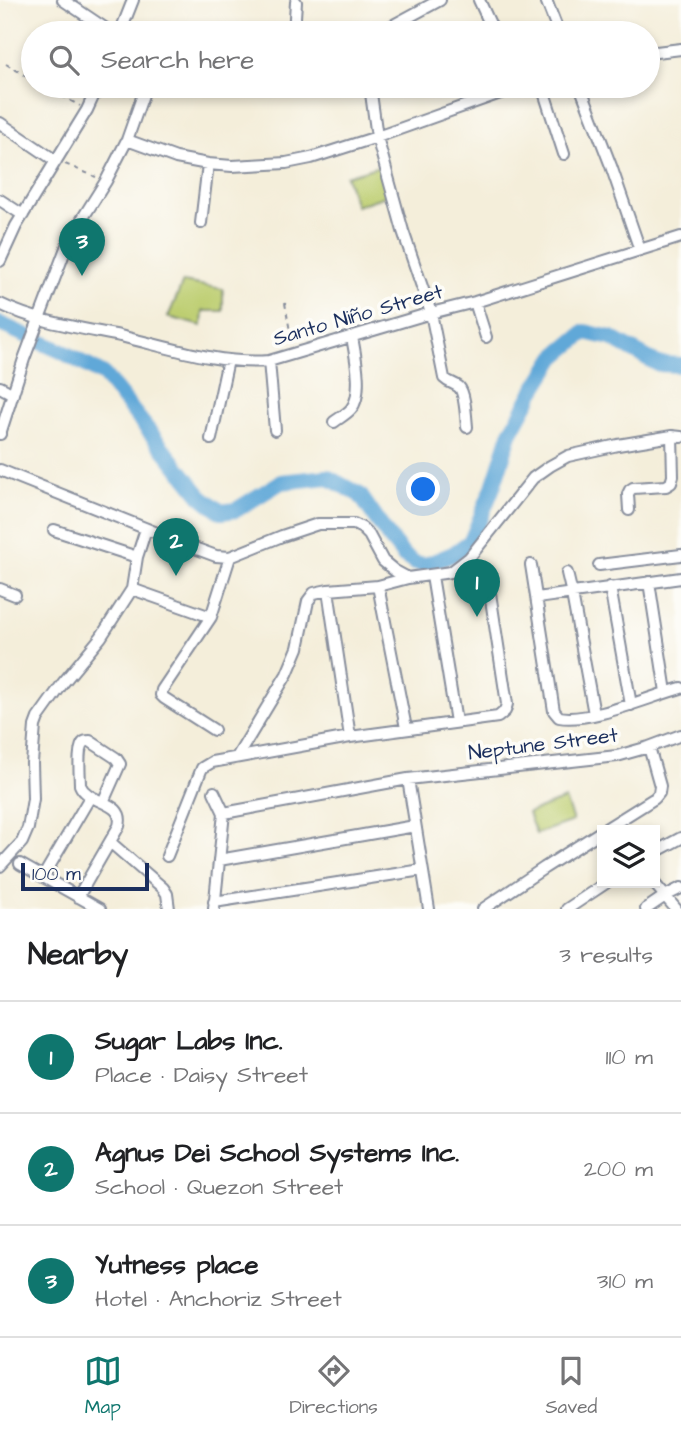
<!DOCTYPE html>
<html lang="en">
<head>
<meta charset="utf-8">
<style>
	body { margin:0; font-family:"Architects Daughter",sans-serif; background:#f2f2f2; color:#202124 }
	.controls { position:absolute; right:21px; bottom:21px; display:grid; overflow:hidden; border-radius:0px; box-shadow:0 4px 10px #0003 }
	.controls button { width:63px; height:63px; display:grid; place-items:center; padding:0; border:0; border-bottom:2px solid #e0e0e0; background:#fff; color:#202124; font:35px sans-serif }
	.scale { position:absolute; left:21px; bottom:18px; width:128px; box-sizing:border-box; padding-left:7px; border:4px solid #1b2f5e; border-top:0; font-size:19px; line-height:24px; white-space:nowrap; color:#1b2f5e; -webkit-text-stroke:5px #fdfcf7; paint-order:stroke }
	.you { position:absolute; left:424px; top:490px; width:24px; height:24px; margin:-18px; border:5px solid #fff; border-radius:50%; background:#1a73e8; box-shadow:0 0 0 10px #1a73e833 }
	.badge { display:grid; place-items:center; width:46px; height:46px; border-radius:50%; background:#0f766e; color:#fff; font-size:23px; font-weight:700 }
	.pin { position:absolute; translate:-50% -58px; filter:drop-shadow(0 2px 4px #0008) }
	.pin::after { content:''; position:absolute; top:37px; width:24px; height:21px; background:inherit; clip-path:polygon(0 0,100% 0,50% 100%) }
	.list { margin:0; padding:0; list-style:none }
	h2 { display:flex; justify-content:space-between; align-items:center; height:91px; margin:0; padding:0 28px; font-size:30px }
	h2 small { font-size:23px; font-weight:400; color:#757577 }
	.list li { display:grid; grid-template-columns:46px 1fr auto; gap:21px; align-items:center; box-sizing:border-box; height:112px; padding:0 28px; border-top:2px solid #e0e0e0 }
	.list b { display:block; font-size:26px; white-space:nowrap }
	.list p { margin:0; font-size:23px; white-space:nowrap; color:#757577 }
	.list em { font-size:23px; font-style:normal; color:#757577 }
	.icon { flex:none; width:38px; height:38px; fill:none; stroke:currentColor; stroke-width:2; stroke-linecap:round; stroke-linejoin:round }
	.map { position:relative; flex:none; width:681px; height:909px; overflow:hidden }
	.search { position:absolute; background:#fff; box-shadow:0 4px 10px #0003; left:21px; right:21px; top:21px; height:77px; display:flex; align-items:center; gap:18px; box-sizing:border-box; padding:0 24px; border-radius:38px; color:#757577; font-size:26px }
	.sheet { height:427px; background:#fff }
	nav { display:flex; justify-content:space-around; align-items:center; box-sizing:border-box; height:98px; border-top:2px solid #e0e0e0; background:#fff; font-size:19px; color:#757577 }
	nav a { display:grid; justify-items:center; gap:4px }
	nav .on { color:#0f766e }
	.map>svg:first-child { display:block }
</style>
</head>
<body>
<div class="map">
<svg width="681" height="909" viewBox="0 0 681 909">
	<rect width="100%" height="100%" fill="#fdfcf7"/>
	<filter id="ink" filterUnits="userSpaceOnUse"><feTurbulence type="fractalNoise" baseFrequency=".0143" numOctaves="2"/><feDisplacementMap in="SourceGraphic" scale="14" xChannelSelector="R" yChannelSelector="G"/><feConvolveMatrix kernelMatrix="1 2 1 2 8 2 1 2 1" color-interpolation-filters="sRGB"/></filter>
	<filter id="wash" filterUnits="userSpaceOnUse"><feTurbulence type="fractalNoise" baseFrequency=".00686" numOctaves="4" result="noise"/><feDisplacementMap in="SourceGraphic" scale="28" xChannelSelector="R" yChannelSelector="G"/><feGaussianBlur stdDeviation="1.57" result="paint"/><feColorMatrix in="noise" values="0 0 0 0 0 0 0 0 0 0 0 0 0 0 0 0 0 1.4 0 .05"/><feComposite in="paint" operator="in"/></filter>
	<g filter="url(#wash)">
		<rect width="100%" height="100%" fill="#f4eeda"/>
		<path fill="#bdce71" stroke="#6c7e68" stroke-width="2" d="M383,165L391,194L356,206L346,176Z
			M183,282L223,289V311H203L202,326L168,317Z
			M565,799L573,821L536,834L528,813Z"/>
		<g fill="none" stroke-linecap="round" stroke-linejoin="round">
			<path stroke="#61a8d8" stroke-width="16" d="M0,324L61,351L104,375L201,496L221,512L236,510L281,482L327,477L360,495L388,536L404,556L415,563L426,565L453,554L471,541L493,487L510,434L533,392L555,357L585,332L611,338L658,364L681,365"/>
		</g>
	</g>
	<g filter="url(#ink)">
		<g fill="none" stroke-linecap="round" stroke-linejoin="round">
			<g stroke="#888e9c" stroke-width="14">
				<path id="minor" d="M63,0L112,33
					M479,0L491,26
					M546,0L559,33
					M120,33L133,0
					M294,33L296,2
					M379,33L440,0
					M648,53L681,49
					M370,86L377,137L403,231L431,313L444,378C449,383 454,383 459,387C465,393 466,417 467,427
					M542,86L564,154
					M580,86L611,166L640,250
					M0,123L56,161
					M127,140L176,158L208,164L232,166L286,163L311,158L377,137L520,86
					M0,200L23,215
					M201,223L208,164
					M0,261L16,226L87,110L98,86
					M475,302L486,337
					M0,304C37,322 80,328 120,336C167,347 221,365 269,361L431,313L475,302L681,237
					M269,361L275,430
					M0,387L13,394
					M334,422C339,418 347,414 351,409C364,394 355,354 352,337
					M0,434L24,359L69,240L106,181L127,140L146,86
					M211,439L228,360
					M0,470L197,549L216,556L230,557L282,536L318,524H354L362,528L369,535L383,561L395,571L408,578L451,572L469,558L533,478L550,466L568,456L618,445L672,436L681,437
					M629,510L628,494L630,490L633,488L666,486L671,483L673,476L672,436
					M54,530L137,557
					M531,565L554,711L559,717C590,723 649,697 681,688
					M599,565L681,555
					M567,573L572,594L594,714
					M432,576L456,722
					M649,582L666,692
					M378,586L406,728
					M610,587L631,705
					M0,589L15,595
					M132,589L211,617L162,690L161,695L164,698L214,730
					M328,590L350,737
					M537,598L681,578
					M211,617L230,557
					M237,757L287,674L298,648L308,601L314,593L328,590L378,586L408,578
					M408,779L429,909
					M214,792L224,813L214,909
					M224,813L408,779L617,756L649,747L681,735
					M604,830L655,798L659,793L660,786L649,747
					M110,842L163,888L167,894L169,909
					M655,852L681,838
					M167,856L202,768L212,762L350,737L498,717L505,711L507,704L488,580L482,574L461,566
					M219,860L415,826
					M20,864L100,909
					M0,866L22,842L28,828L33,799L32,763L35,726L38,718L63,683L101,637L132,589L137,557L146,529
					M43,877L90,797
					M654,883L676,909
					M78,897L119,826C126,800 88,805 80,785C80,777 77,746 84,742C85,741 88,741 90,741L116,758L120,764L104,800
					M214,902L422,870
					M483,909L544,868L602,831
					M567,909L606,883
					M646,909L665,896L681,888"/>
			</g>
			<path stroke="#888e9c" stroke-width="2" stroke-dasharray="5 5" stroke-linecap="butt" d="M6,64L33,80
				M44,86L80,106
				M65,164L96,177
				M285,303L292,343"/>
			<use href="#minor" stroke="#fff" stroke-width="10"/>
		</g>
	</g>
	<g text-anchor="middle" dominant-baseline="central" stroke-width="7" stroke-linejoin="round" paint-order="stroke">
		<g font-size="21" fill="#1b2f5e" stroke="#fdfcf7">
			<text transform="translate(358 315) rotate(-16)">Santo Niño Street</text>
			<text transform="translate(543 744) rotate(-7)">Neptune Street</text>
		</g>
	</g>
</svg>
<div class="controls">
<button><svg class="icon" aria-label="layers" viewBox="0 0 24 24"><path d="M12 4l9 5-9 5-9-5zM3 14l9 5 9-5"/></svg></button>
</div>
<div class="scale">100 m</div>
<div class="you"></div>
<div class="pin badge" style="left:477px;top:617px">1</div>
<div class="pin badge" style="left:176px;top:576px">2</div>
<div class="pin badge" style="left:82px;top:276px">3</div>
<div class="search"><svg class="icon" aria-label="search" viewBox="0 0 24 24"><circle cx="10" cy="10" r="6"/><path d="M15 15l6 6"/></svg>Search here</div>
</div>
<section class="sheet">
<h2>Nearby<small>3 results</small></h2>
<ul class="list">
<li><span class="badge">1</span><div><b>Sugar Labs Inc.</b><p>Place · Daisy Street</p></div><em>110 m</em></li>
<li><span class="badge">2</span><div><b>Agnus Dei School Systems Inc.</b><p>School · Quezon Street</p></div><em>200 m</em></li>
<li><span class="badge">3</span><div><b>Yutness place</b><p>Hotel · Anchoriz Street</p></div><em>310 m</em></li>
</ul>
</section>
<nav>
<a class="on"><svg class="icon" aria-label="map" viewBox="0 0 24 24"><path d="M3 6l6-2 6 2 6-2v14l-6 2-6-2-6 2zM9 4v14M15 6v14"/></svg>Map</a>
<a><svg class="icon" aria-label="directions" viewBox="0 0 24 24"><path d="M12 3l9 9-9 9-9-9zM9 14v-3h6M13 9l2 2-2 2"/></svg>Directions</a>
<a><svg class="icon" aria-label="saved" viewBox="0 0 24 24"><path d="M7 4h10v16l-5-4-5 4z"/></svg>Saved</a>
</nav>
</body>
</html>
